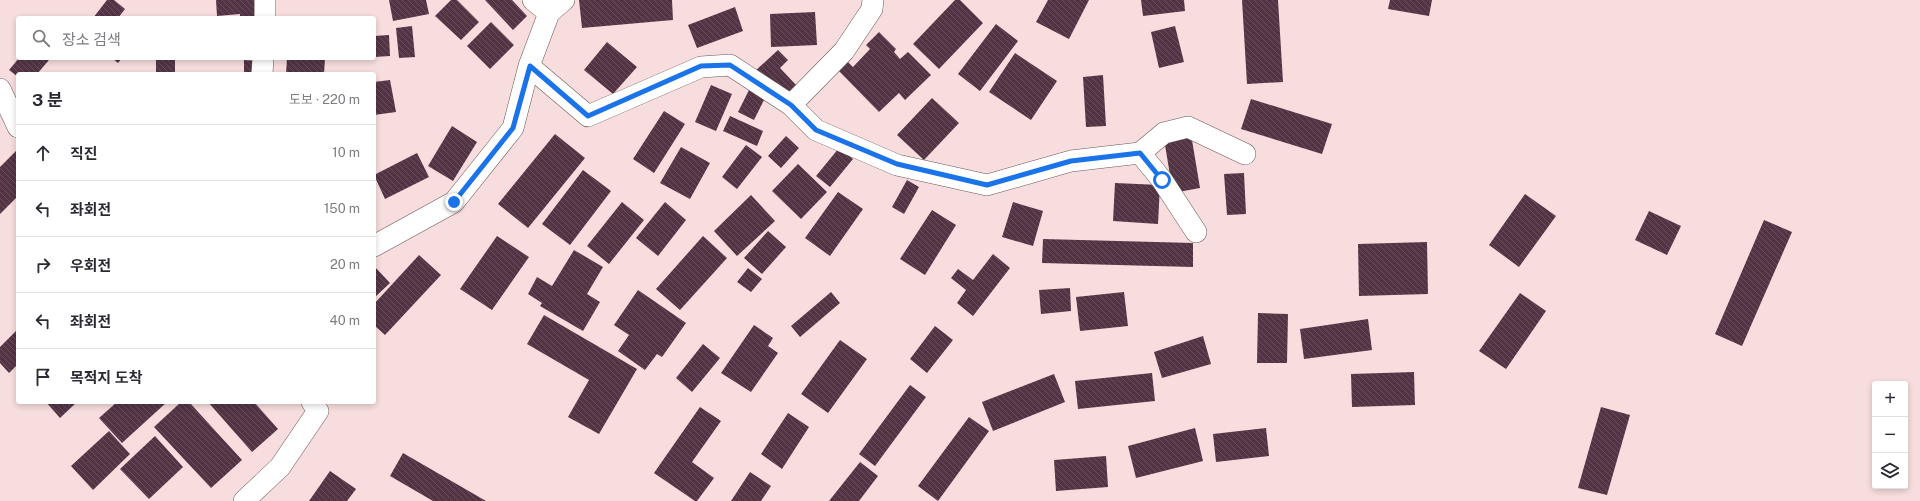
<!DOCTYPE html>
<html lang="ko">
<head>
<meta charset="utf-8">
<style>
	body { margin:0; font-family:"Public Sans","Noto Sans KR",sans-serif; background:#f2f2f3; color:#2b2b33 }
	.controls { position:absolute; right:12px; bottom:12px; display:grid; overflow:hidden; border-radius:4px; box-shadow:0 2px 6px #0003 }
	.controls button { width:36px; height:36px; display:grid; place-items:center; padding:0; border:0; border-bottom:1px solid #e1e1e2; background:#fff; color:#2b2b33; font:20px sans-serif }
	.stop { position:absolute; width:12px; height:12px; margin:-9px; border:3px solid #1a73e8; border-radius:50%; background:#fff }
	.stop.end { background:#1a73e8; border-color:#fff; box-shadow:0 1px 4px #0008 }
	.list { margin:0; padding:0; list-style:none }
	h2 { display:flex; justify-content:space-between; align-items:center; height:52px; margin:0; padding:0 16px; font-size:17px }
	h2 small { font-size:13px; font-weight:400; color:#7c7c81 }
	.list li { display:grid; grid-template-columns:26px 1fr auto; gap:12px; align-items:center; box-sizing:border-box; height:56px; padding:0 16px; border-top:1px solid #e1e1e2 }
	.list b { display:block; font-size:15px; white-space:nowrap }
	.list em { font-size:13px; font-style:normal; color:#7c7c81 }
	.icon { flex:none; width:22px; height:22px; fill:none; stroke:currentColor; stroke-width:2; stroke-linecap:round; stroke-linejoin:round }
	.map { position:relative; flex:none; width:1920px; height:501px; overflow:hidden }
	.search { position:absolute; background:#fff; box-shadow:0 2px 6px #0003; left:16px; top:16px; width:360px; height:44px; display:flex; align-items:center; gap:10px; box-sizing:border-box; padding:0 14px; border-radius:4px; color:#7c7c81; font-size:15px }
	.panel { position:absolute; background:#fff; box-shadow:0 2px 6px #0003; left:16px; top:72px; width:360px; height:332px; border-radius:4px }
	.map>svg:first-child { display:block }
</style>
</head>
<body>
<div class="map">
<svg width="1920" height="501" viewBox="0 0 1920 501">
	<defs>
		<pattern id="building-back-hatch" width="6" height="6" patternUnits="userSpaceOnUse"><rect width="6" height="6" fill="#523444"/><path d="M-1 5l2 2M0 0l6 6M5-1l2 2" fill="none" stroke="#674e5b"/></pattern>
	</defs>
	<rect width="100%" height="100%" fill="#f7dddd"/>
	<path fill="url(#building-back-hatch)" d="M107,0H114L125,9L118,18H93Z
		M216,0H261L259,18H240V14L217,16Z
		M389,0H426L429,14L393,21Z
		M451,0H457L479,22L461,40L435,16Z
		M485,0H512L527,16L513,30Z
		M579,0H672L673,20L582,28Z
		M955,0H960L983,23L939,69L913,44Z
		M1048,0H1089L1069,39L1036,22Z
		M1141,0H1184L1185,11L1143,16Z
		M1242,0H1278L1283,82L1247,84Z
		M1390,0H1432L1429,16L1388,9Z
		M735,7L743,31L697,48L688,25Z
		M815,12L817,45L771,47L770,14Z
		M491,22L514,45L490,69L467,46Z
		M996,24L1018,41L980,91L958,74Z
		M412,26L415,57L399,58L396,28Z
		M1175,26L1184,62L1159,68L1151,32Z
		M879,32L896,49L894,52L900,59L908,52L931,75L905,100L899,93L879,112L838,70L847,61L853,67L870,49L866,45Z
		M389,35L390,56L374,57V36Z
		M607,42L637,67L613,94L584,70Z
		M778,50L788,60L780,68L797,86L784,98L754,72Z
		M1015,53L1057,81L1031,120L989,92Z
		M19,58H46L49,60L37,74H18V77L9,70Z
		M112,58H122L118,63Z
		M156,58H175V74H156Z
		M287,58H325L324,74H286Z
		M244,60L260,61V74H244Z
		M1103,75L1106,126L1086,127L1083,77Z
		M390,80L396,112L374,115V82Z
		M752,84L768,92L754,120L738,112Z
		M711,85L732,94L716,131L695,122Z
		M932,98L959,123L924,160L897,135Z
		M1251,99L1332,124L1322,154L1241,129Z
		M664,111L685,124L654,173L633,159Z
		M730,116L763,131L757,146L723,131Z
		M452,126L477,142L453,181L428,166Z
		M555,134L585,158L528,228L498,204Z
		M1191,134L1200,188L1173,193L1164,139Z
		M786,136L799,148L781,168L768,156Z
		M746,145L762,157L737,189L722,177Z
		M681,147L710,163L690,199L660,183Z
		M839,148L853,159L830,187L816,176Z
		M18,149V196L0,214V167Z
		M417,153L429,177L385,199L374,175Z
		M798,164L827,192L801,219L772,191Z
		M583,170L611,191L570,245L542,224Z
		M1244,173L1246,214L1227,215L1224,174Z
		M907,180L919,187L904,214L892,207Z
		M1115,183L1160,185L1158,224L1113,221Z
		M838,192L863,209L830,256L805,238Z
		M1525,194L1556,216L1519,267L1489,245Z
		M751,195L775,221L737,256L714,231Z
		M622,202L644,220L609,264L587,246Z
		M665,202L686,220L658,256L636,238Z
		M1013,202L1043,211L1033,246L1002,237Z
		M932,210L956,225L925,275L900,259Z
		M1649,211L1681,226L1667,255L1635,240Z
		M1764,220L1792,232L1742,346L1715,334Z
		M768,231L786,247L762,274L744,258Z
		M497,236L529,257L492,310L460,289Z
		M703,236L727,258L680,310L656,289Z
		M1043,239L1193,243V267L1042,263Z
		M1427,242L1428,294L1359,296L1358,244Z
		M574,250L603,267L587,294L600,302L583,331L540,306L542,303L528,294L537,277L552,286Z
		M993,254L1010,268L973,316L957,303L966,290L951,278L958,269L973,280Z
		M419,255L441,275L385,335L374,325V304Z
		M374,266L390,283L374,298Z
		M748,268L762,279L751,292L737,282Z
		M1070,288L1071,311L1041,314L1039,290Z
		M638,290L686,323L662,357L657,354L645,370L618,351L629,335L614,325Z
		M831,292L840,303L800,337L791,326Z
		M1124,292L1128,326L1080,331L1076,297Z
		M1520,293L1546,311L1506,369L1479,351Z
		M1258,313L1288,314L1287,363H1257Z
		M544,315L637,369L599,434L568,417L589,380L527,344Z
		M1368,319L1372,350L1304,359L1300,329Z
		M754,325L773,338L768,346L778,353L751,392L721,373Z
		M935,326L953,340L927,373L910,359Z
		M18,329V364L9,373L0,363V347Z
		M1203,336L1211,364L1162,378L1154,352Z
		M840,340L867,359L828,413L801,394Z
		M703,344L720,358L692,392L676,378Z
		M1414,372L1415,405L1352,407L1351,374Z
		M1152,373L1155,401L1078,409L1075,381Z
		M1054,374L1065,402L993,431L982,402Z
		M910,385L926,397L875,466L859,454Z
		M46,402H77L60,418Z
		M117,402H167L122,443L99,418Z
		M181,402H189L242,460L211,488L154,427Z
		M208,402H254L278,429L252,452Z
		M700,407L721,421L692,462L714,478L697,501H695L654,473Z
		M1601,407L1630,415L1607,495L1578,488Z
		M788,413L809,427L782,469L761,454Z
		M969,417L989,431L938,501L918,486Z
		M1195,428L1203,461L1136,478L1128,446Z
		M1266,428L1269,456L1216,462L1213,434Z
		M109,431L130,454L93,490L71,466Z
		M155,436L183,467L149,499L120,469Z
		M403,453L486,501H433L390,476Z
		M1106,456L1108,487L1056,491L1054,460Z
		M860,462L878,476L859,501H829Z
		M330,471L356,489L347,501H309Z
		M750,472L771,486L761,501H731Z"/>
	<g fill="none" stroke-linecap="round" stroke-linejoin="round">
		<g stroke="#6d5757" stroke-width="22">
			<path id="street" d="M533,0L549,13
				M265,18V0
				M529,66L588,116L701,67L730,65L791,105L816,130L897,165L987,185L1071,161L1140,153L1164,133L1188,127L1245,154
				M262,74L263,58
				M0,89L18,127
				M791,105L844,51L872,9L873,0
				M1140,153L1162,180L1196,232
				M374,246L454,202L513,128L529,66L549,13L564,0
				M244,501L280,467L318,411L312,402"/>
		</g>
		<use href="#street" stroke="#fff" stroke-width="21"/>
	</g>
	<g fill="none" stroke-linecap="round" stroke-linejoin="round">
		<path stroke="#1a73e8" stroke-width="5" d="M454,202L513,128L530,66L588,116L701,66L730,65L791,105L816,130L897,164L987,185L1071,161L1140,153L1162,180"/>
	</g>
</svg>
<div class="controls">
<button>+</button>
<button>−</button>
<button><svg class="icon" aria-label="layers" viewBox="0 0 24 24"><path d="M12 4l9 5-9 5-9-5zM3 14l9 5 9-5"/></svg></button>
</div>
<div class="stop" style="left:1162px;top:180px"></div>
<div class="stop end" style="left:454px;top:202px"></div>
<div class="search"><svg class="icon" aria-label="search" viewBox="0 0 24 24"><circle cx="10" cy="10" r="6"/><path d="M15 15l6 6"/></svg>장소 검색</div>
<section class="panel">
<h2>3 분<small>도보 · 220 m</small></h2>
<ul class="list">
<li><svg class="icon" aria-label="ahead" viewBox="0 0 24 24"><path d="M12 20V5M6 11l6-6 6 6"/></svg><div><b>직진</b></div><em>10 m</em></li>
<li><svg class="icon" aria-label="left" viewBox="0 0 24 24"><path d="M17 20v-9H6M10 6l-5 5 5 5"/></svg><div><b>좌회전</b></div><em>150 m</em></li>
<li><svg class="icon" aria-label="right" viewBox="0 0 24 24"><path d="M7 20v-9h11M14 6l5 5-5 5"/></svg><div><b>우회전</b></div><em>20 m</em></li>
<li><svg class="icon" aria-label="left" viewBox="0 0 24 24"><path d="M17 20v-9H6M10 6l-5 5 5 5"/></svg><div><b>좌회전</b></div><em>40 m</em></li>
<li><svg class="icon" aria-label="arrive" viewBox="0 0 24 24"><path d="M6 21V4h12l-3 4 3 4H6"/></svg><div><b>목적지 도착</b></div></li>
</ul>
</section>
</div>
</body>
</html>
